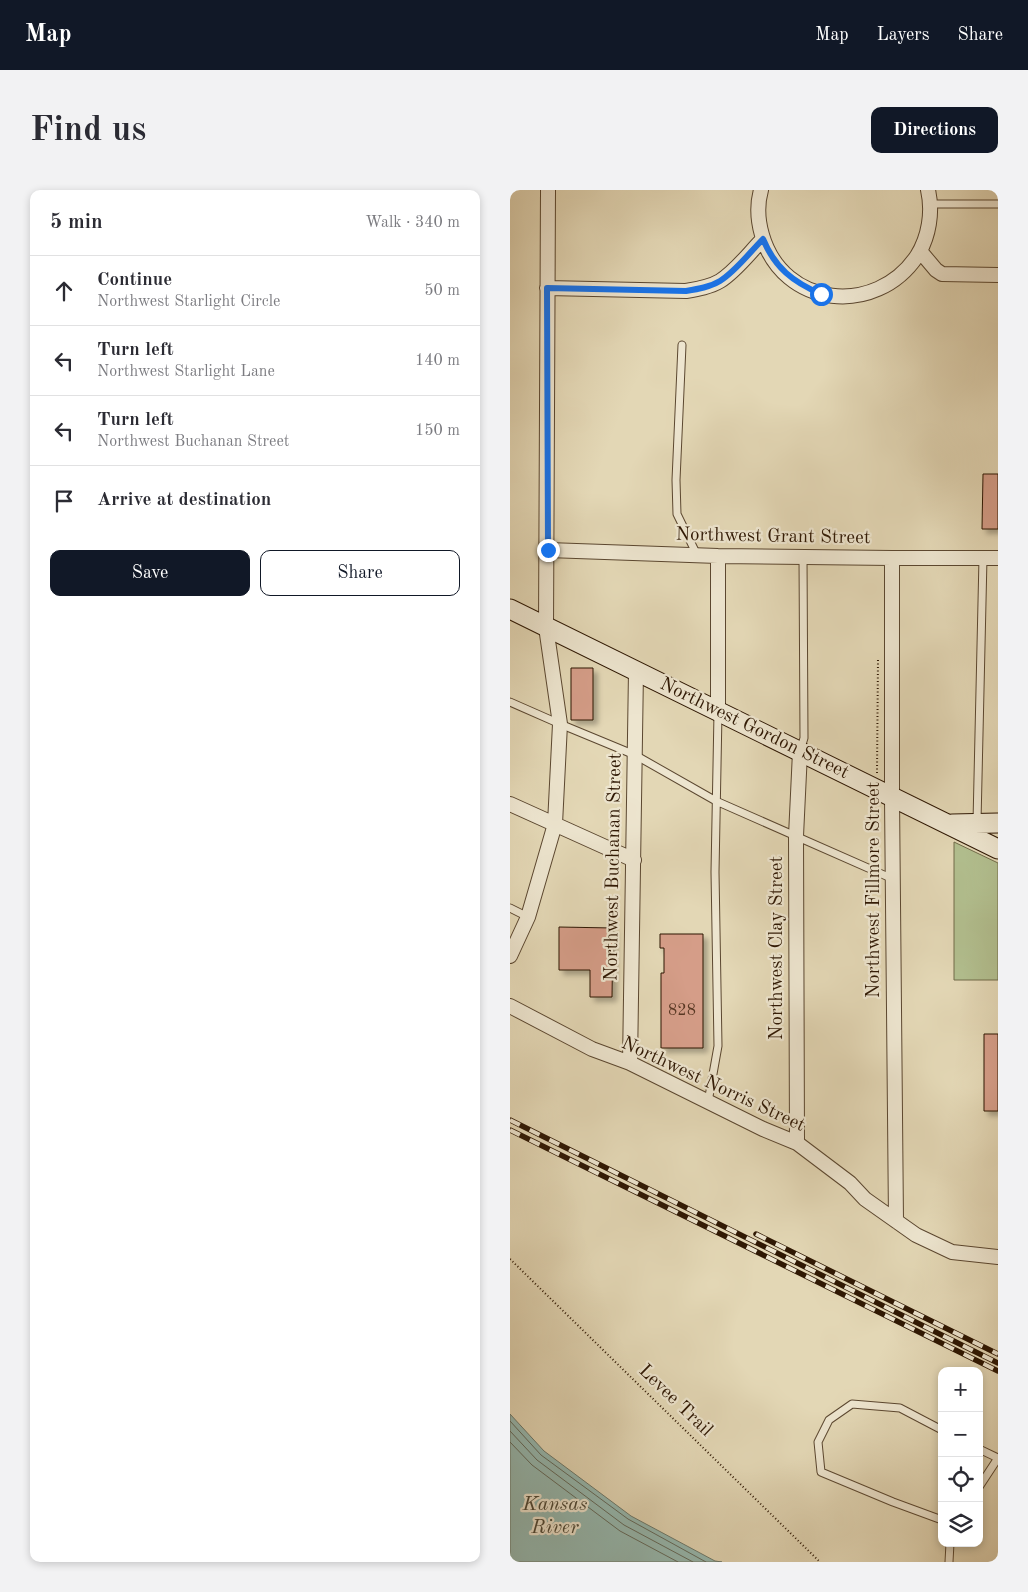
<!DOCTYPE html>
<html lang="en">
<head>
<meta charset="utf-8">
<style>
	body { margin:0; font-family:"Old Standard TT",serif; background:#f2f2f3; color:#2b2b33 }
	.controls { position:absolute; right:15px; bottom:15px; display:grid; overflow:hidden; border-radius:10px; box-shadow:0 2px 8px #0003 }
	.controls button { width:45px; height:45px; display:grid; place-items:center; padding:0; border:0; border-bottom:1px solid #e1e1e2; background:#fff; color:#2b2b33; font:25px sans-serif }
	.stop { position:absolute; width:15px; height:15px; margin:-11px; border:4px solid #1a73e8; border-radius:50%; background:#fff }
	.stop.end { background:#1a73e8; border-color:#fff; box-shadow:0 1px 5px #0008 }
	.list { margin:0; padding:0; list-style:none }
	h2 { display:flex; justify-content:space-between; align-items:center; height:65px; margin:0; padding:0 20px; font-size:21px }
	h2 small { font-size:16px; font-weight:400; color:#7c7c81 }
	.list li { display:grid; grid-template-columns:32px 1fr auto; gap:15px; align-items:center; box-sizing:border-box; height:70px; padding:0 20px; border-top:1px solid #e1e1e2 }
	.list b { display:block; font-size:19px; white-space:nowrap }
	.list p { margin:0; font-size:16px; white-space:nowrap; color:#7c7c81 }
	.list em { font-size:16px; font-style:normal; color:#7c7c81 }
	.actions { display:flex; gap:10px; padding:15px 20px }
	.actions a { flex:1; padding:11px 0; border:1px solid #111827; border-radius:10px; text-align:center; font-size:18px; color:#111827 }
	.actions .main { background:#111827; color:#fff }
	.icon { flex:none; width:28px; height:28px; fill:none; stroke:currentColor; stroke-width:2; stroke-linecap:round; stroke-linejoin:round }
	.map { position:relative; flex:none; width:488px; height:1372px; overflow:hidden; border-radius:10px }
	header { display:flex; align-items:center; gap:30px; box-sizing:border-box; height:70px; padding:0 25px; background:#111827; color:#fff }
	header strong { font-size:24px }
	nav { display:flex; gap:28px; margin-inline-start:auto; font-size:18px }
	.intro { display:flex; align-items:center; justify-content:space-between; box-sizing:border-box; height:120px; padding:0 30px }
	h1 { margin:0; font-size:35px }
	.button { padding:12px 22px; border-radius:10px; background:#111827; color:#fff; font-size:18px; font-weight:700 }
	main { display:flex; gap:30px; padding:0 30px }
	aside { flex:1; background:#fff; border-radius:10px; box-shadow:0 2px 8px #0003 }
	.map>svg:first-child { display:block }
</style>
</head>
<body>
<header>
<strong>Map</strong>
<nav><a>Map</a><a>Layers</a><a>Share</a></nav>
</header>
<div class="intro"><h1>Find us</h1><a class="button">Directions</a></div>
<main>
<aside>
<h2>5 min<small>Walk · 340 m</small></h2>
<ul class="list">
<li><svg class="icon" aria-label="ahead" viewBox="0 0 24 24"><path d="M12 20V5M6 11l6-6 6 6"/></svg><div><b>Continue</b><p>Northwest Starlight Circle</p></div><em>50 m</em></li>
<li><svg class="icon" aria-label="left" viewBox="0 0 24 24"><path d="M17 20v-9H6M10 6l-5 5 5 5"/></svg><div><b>Turn left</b><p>Northwest Starlight Lane</p></div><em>140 m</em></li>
<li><svg class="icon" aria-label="left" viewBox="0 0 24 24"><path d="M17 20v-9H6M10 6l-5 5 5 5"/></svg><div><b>Turn left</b><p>Northwest Buchanan Street</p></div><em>150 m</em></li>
<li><svg class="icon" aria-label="arrive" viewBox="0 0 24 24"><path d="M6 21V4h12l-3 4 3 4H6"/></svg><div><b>Arrive at destination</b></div></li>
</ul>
<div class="actions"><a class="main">Save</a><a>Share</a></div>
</aside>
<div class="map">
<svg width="488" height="1372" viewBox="0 0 488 1372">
	<defs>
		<filter id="shadow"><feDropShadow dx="4.5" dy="4.5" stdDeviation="2.5" flood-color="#0004"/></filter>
	</defs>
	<rect width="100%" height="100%" fill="#e3d7b5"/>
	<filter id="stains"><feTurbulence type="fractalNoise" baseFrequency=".004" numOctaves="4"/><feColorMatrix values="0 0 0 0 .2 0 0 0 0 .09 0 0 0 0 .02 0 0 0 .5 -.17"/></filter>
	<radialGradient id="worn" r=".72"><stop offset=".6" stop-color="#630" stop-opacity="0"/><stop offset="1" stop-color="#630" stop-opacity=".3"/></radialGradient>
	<path fill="#b2bf8f" stroke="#706b49" d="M444,652L488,673V790H444Z"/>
	<path fill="#95b9b1" stroke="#6c786b" d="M0,1224L34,1261L121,1326L205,1371L212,1372H0Z"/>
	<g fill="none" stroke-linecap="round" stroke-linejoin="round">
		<path stroke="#62685a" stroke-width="1" d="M0,1231L31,1265L118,1329L196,1372
			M0,1241L27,1270L114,1335L183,1372
			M0,1252L22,1275L110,1341L168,1372"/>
	</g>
	<path fill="#d59d88" stroke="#2e1703" filter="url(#shadow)" d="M473,284H488V339H472Z
		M61,478H83V530H61Z
		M49,737L103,738L102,807H80V780H49Z
		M150,744H193V858H151V783H154V758H150Z
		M474,844H488V921H474Z"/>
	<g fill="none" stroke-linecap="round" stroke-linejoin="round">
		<g stroke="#5b4730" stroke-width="9">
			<path id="service" d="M420,14H488
				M172,155L166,290L167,324L187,365
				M0,512L50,534L125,565L206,611L383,689
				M290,561L294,548L293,367
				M467,632L473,368
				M0,718L18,727
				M198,912L208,856L205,682L208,523
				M432,1240L390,1218L342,1214L319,1230L308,1252L311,1282L383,1312L432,1330
				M469,1259L488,1268
				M469,1297L488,1268
				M439,1372L440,1353"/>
		</g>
		<g stroke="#5b4730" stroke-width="16">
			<path id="minor" d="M251,0C247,14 248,31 252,45C273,118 366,127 407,66C419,47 423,22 418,0
				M410,61L426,80L432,84L488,85
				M37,98L176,101C188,99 200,97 210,91C226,81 240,62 253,49
				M38,360L208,366L382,368H488
				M382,368V608L386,1031
				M208,521V366
				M0,614L124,670
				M0,766L18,727L45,634L50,534L36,437L38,0
				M0,816L82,859L120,873L253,939L287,953L340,993L355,1009L406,1045L442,1062L488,1067
				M120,873L126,481
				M287,953L286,646L290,562"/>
		</g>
		<g stroke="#2e1703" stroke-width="21">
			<path id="secondary" d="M0,419L488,659
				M442,634L488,633"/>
		</g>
		<path stroke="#2e1703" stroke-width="2" stroke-dasharray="1 2.5" stroke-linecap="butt" d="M367,583L368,468
			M0,1069L310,1372"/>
		<use href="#service" stroke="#ede5cf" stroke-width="7"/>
		<use href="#minor" stroke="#ede5cf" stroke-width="14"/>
		<use href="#secondary" stroke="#ede5cf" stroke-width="19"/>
		<g stroke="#2e1703" stroke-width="5.5">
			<path id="rail" d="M0,930L488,1173
				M0,940L488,1181
				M246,1044L488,1164"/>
		</g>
		<use href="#rail" stroke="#ede5cf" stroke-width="4" stroke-dasharray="11" stroke-linecap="butt"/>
	</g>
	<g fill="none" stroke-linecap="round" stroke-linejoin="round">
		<path stroke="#1a73e8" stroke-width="6" d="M38,360L37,98L176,101C188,99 200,97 210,91C226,81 240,62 253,49C265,78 283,92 311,104"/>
	</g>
	<g text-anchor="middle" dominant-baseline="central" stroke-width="4.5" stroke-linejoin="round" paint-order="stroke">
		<g font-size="16" fill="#583824">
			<text x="172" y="821">828</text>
		</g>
		<g font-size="19" fill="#2e1703" stroke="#ede5cf">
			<text transform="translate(263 347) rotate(1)">Northwest Grant Street</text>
			<text transform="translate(244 539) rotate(26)">Northwest Gordon Street</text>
			<text transform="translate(104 677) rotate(-89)">Northwest Buchanan Street</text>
			<text transform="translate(364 700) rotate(-90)">Northwest Fillmore Street</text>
			<text transform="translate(267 758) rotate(-90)">Northwest Clay Street</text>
			<text transform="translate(203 895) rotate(25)">Northwest Norris Street</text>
			<text transform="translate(165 1211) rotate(44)">Levee Trail</text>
		</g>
		<g font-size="20" font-style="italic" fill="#4d4837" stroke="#ede5cf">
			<text x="45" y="1315">Kansas<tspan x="45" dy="23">River</tspan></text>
		</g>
	</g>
	<rect width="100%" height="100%" filter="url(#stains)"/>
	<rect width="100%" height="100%" fill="url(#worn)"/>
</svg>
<div class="controls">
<button>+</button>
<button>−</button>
<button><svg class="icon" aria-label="locate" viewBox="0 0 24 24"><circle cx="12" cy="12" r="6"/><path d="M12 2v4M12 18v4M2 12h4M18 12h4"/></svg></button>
<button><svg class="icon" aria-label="layers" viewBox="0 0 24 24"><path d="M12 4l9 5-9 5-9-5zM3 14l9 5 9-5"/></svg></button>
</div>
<div class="stop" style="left:311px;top:104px"></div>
<div class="stop end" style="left:38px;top:360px"></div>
</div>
</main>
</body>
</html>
